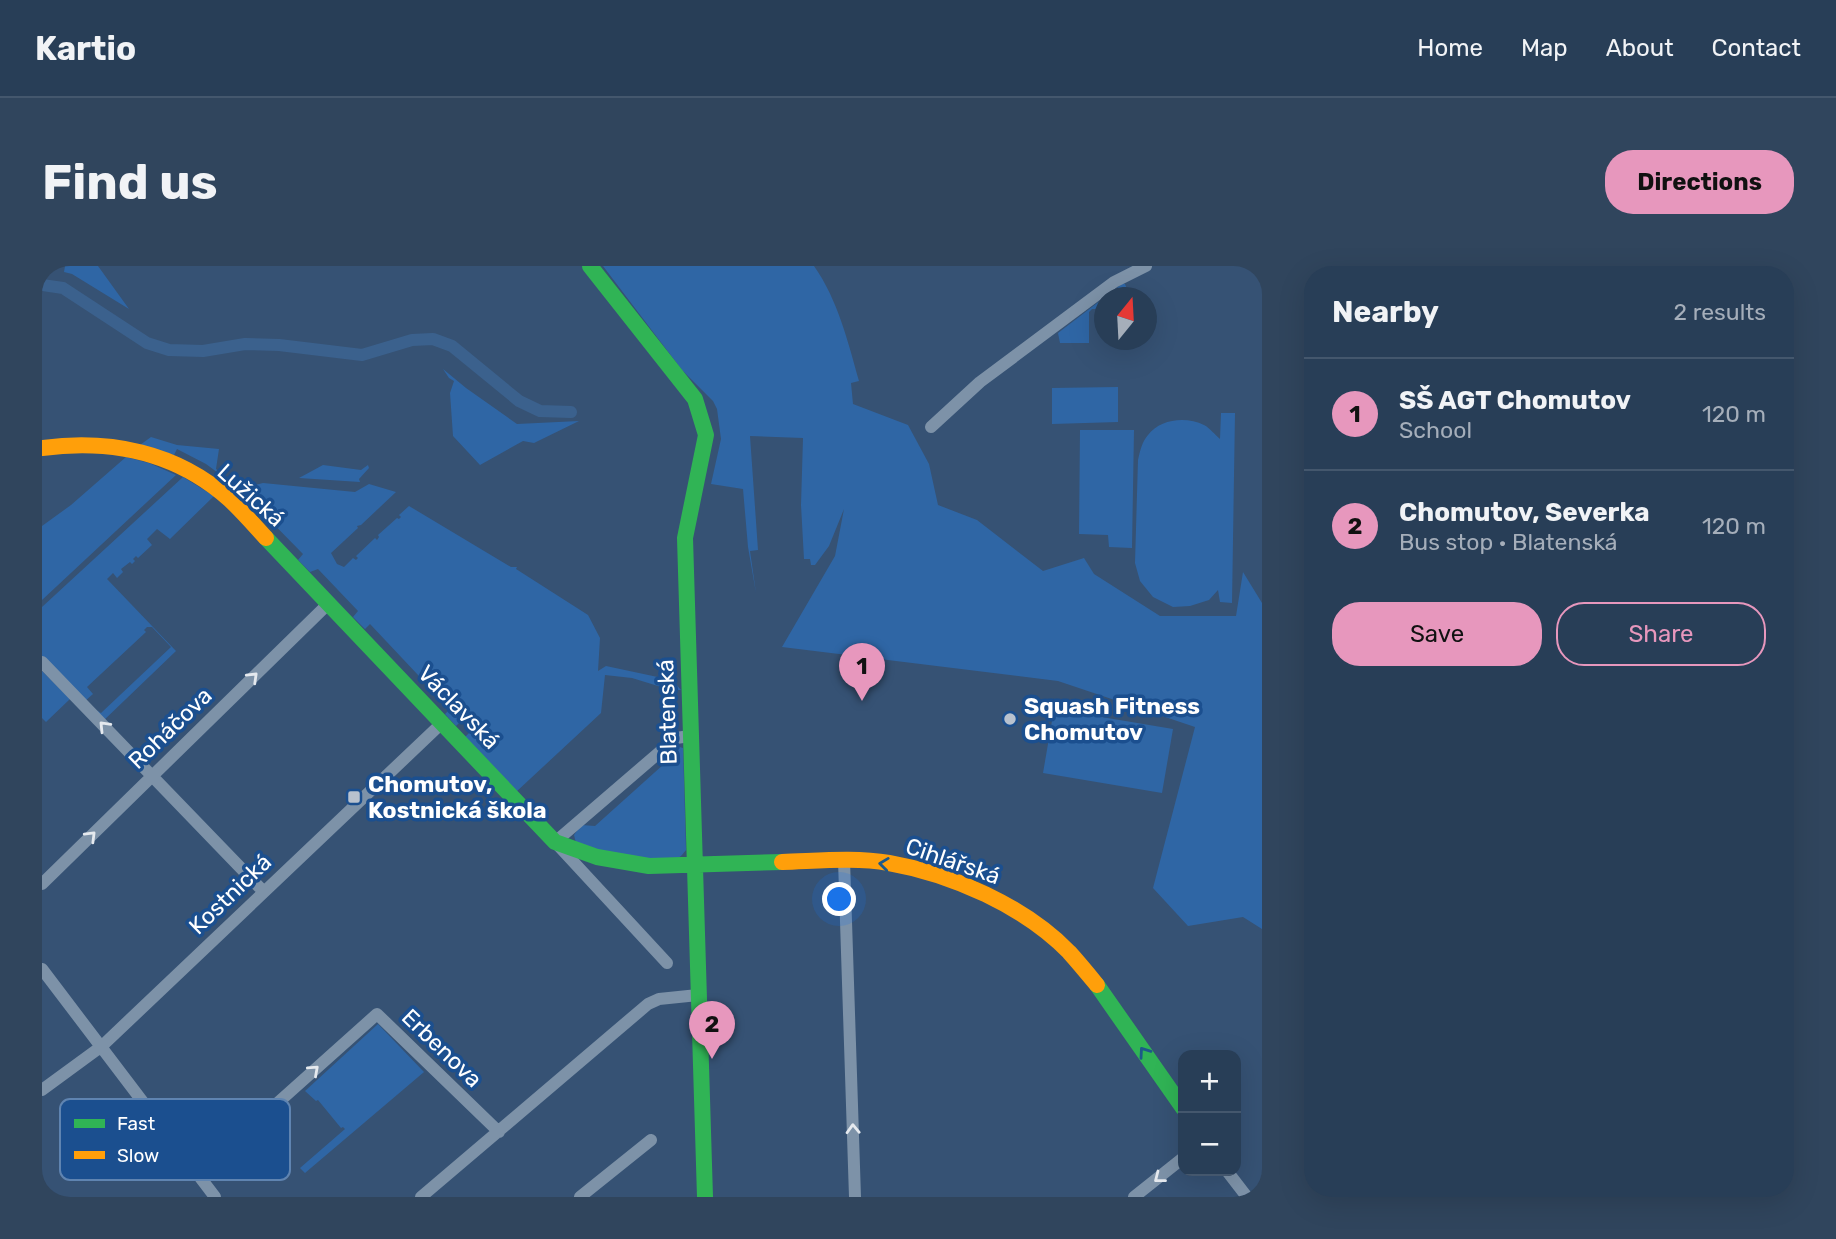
<!DOCTYPE html>
<html lang="en">
<head>
<meta charset="utf-8">
<style>
	body { margin:0; font-family:Rubik,sans-serif; background:#30455d; color:#f1f3f6 }
	.controls { position:absolute; right:21px; bottom:21px; display:grid; overflow:hidden; border-radius:14px; box-shadow:0 7px 28px #0002 }
	.controls button { width:63px; height:63px; display:grid; place-items:center; padding:0; border:0; border-bottom:2px solid #44576d; background:#283e57; color:#f1f3f6; font:35px sans-serif }
	.compass { position:absolute; left:1052px; top:21px; width:63px; height:63px; border-radius:50%; background:#283e57; box-shadow:0 7px 28px #0002; rotate:18deg }
	.you { position:absolute; left:798px; top:634px; width:24px; height:24px; margin:-18px; border:5px solid #fff; border-radius:50%; background:#1a73e8; box-shadow:0 0 0 10px #1a73e833 }
	.badge { display:grid; place-items:center; width:46px; height:46px; border-radius:50%; background:#e797bd; color:#111; font-size:23px; font-weight:700 }
	.pin { position:absolute; translate:-50% -58px; filter:drop-shadow(0 2px 4px #0008) }
	.pin::after { content:''; position:absolute; top:37px; width:24px; height:21px; background:inherit; clip-path:polygon(0 0,100% 0,50% 100%) }
	.list { margin:0; padding:0; list-style:none }
	h2 { display:flex; justify-content:space-between; align-items:center; height:91px; margin:0; padding:0 28px; font-size:30px }
	h2 small { font-size:23px; font-weight:400; color:#a5aeba }
	.list li { display:grid; grid-template-columns:46px 1fr auto; gap:21px; align-items:center; box-sizing:border-box; height:112px; padding:0 28px; border-top:2px solid #44576d }
	.list b { display:block; font-size:26px; white-space:nowrap }
	.list p { margin:0; font-size:23px; white-space:nowrap; color:#a5aeba }
	.list em { font-size:23px; font-style:normal; color:#a5aeba }
	.actions { display:flex; gap:14px; padding:21px 28px }
	.actions a { flex:1; padding:16px 0; border:2px solid #e797bd; border-radius:28px; text-align:center; font-size:24px; color:#e797bd }
	.actions .main { background:#e797bd; color:#111 }
	.map { position:relative; flex:none; width:1220px; height:931px; overflow:hidden; border-radius:28px }
	header { display:flex; align-items:center; gap:42px; box-sizing:border-box; height:98px; padding:0 35px; background:#283e57; border-bottom:2px solid #44576d }
	header strong { font-size:33px }
	nav { display:flex; gap:38px; margin-inline-start:auto; font-size:24px }
	.intro { display:flex; align-items:center; justify-content:space-between; box-sizing:border-box; height:168px; padding:0 42px }
	h1 { margin:0; font-size:49px }
	.button { padding:18px 32px; border-radius:28px; background:#e797bd; color:#111; font-size:24px; font-weight:700 }
	main { display:flex; gap:42px; padding:0 42px }
	aside { flex:1; background:#283e57; border-radius:28px; box-shadow:0 7px 28px #0002 }
	.map>svg:first-child { display:block }
</style>
</head>
<body>
<header>
<strong>Kartio</strong>
<nav><a>Home</a><a>Map</a><a>About</a><a>Contact</a></nav>
</header>
<div class="intro"><h1>Find us</h1><a class="button">Directions</a></div>
<main>
<div class="map">
<svg width="1220" height="931" viewBox="0 0 1220 931">
	<rect width="100%" height="100%" fill="#365274"/>
	<path fill="#2f66a5" d="M23,0H56L87,43L30,8L22,6Z
		M561,0H772C796,34 806,76 817,115L809,117L811,138L866,159L887,198L896,239L935,254L1001,305L1042,292L1052,308L1118,350H1194L1201,306L1220,337V663L1201,651L1146,660L1111,622L1153,461L1016,415L740,381L793,290L802,243L787,280L773,299H769L768,293H762L759,239L761,172L708,170L716,284L708,285L714,327L706,281L701,223L669,218L679,173L675,143L671,135L640,104Z
		M1080,18H1083L1088,31L1062,32V43H1050L1047,46V77H1018L1016,67Z
		M401,103L424,122L475,158L537,155L492,177L481,175L438,199L411,170L408,127L412,115L407,112Z
		M1076,121V156L1010,158V122Z
		M1179,147H1193L1190,337L1178,336L1176,324L1167,334L1148,340L1131,341L1111,331L1098,315L1093,297L1096,194C1098,185 1100,176 1106,169C1118,153 1144,150 1162,159C1168,162 1173,169 1178,173Z
		M1038,164H1092L1090,282L1067,281L1066,269L1037,268Z
		M109,171L135,179L177,183L174,203L192,217L186,225L180,218L183,212L164,198L135,183L132,189L98,179Z
		M84,191L107,197L134,209L0,334V260L29,239Z
		M281,199L319,204L326,199L327,202L317,213L318,216L257,212Z
		M141,211L172,230L128,273L115,263L105,273L110,279L96,292L94,290L91,293L93,295L90,298L88,296L79,303L81,306L75,312L71,307L65,313L134,385L59,457L51,442L59,447L129,381L110,361H105L102,364L104,366L45,421L51,428L43,435L0,396V341Z
		M221,217L313,226L327,218L354,226L319,259L315,260L316,262L289,287L295,298L302,301L311,292L314,294L316,292L314,290L333,272L335,274L337,271L336,269L355,252L357,253L359,251L357,249L367,240L469,301H475L474,303L546,349L558,372L556,405L564,400L625,413L633,417L639,424H629L590,412L563,409L559,447L474,526L423,471L429,465L419,455L414,460L403,448L408,443L328,358L323,363L311,351L316,345L276,303L268,306L256,294L261,288L207,233L201,237L193,230L200,222Z
		M0,405L28,433L4,456L0,452Z
		M1012,443L1131,463L1120,527L1001,507Z
		M631,479L641,482L644,584C641,588 637,593 631,594C604,600 560,584 534,577L532,569L539,559L553,560L622,498L621,492Z
		M336,758L382,806L263,907L258,902L303,863L301,861L299,862L276,834L274,835L263,825Z"/>
	<g fill="none" stroke-linecap="round" stroke-linejoin="round">
		<path stroke="#3b618d" stroke-width="12" d="M0,19L21,22L105,77L127,84L161,85L203,78L237,79L320,89L370,74L391,73L410,80L477,135L498,145L529,146"/>
		<path stroke="#7d92a8" stroke-width="12" d="M889,161L938,116L1072,16L1104,0
			M0,396L221,625
			M802,594L813,931
			M0,618L286,338
			M625,697L513,576L634,472L648,470
			M0,703L173,931
			M0,824L60,780L401,456
			M1185,905L1205,931
			M156,908L335,748L457,866
			M379,931L606,738L617,733L656,729
			M538,931L609,874
			M1092,931L1141,892"/>
		<path stroke="#30b455" stroke-width="16" d="M548,0L653,133L664,169L643,272L663,931
			M224,272L513,576L555,591L607,600L740,596
			M1055,719L1141,842"/>
		<path stroke="#ff9f0a" stroke-width="16" d="M0,182C68,173 134,186 187,233C200,245 212,259 224,272
			M740,596C775,595 813,591 847,597C910,608 982,640 1027,686C1037,697 1046,708 1055,719"/>
	</g>
	<defs><path id="oneway-chevron" d="M-2-3.5L2.5 0L-2 3.5" fill="none" stroke-width="1.6" stroke-linecap="round" stroke-linejoin="round" transform="scale(1.75)"/></defs>
	<g stroke="#e5e9ee">
		<use href="#oneway-chevron" transform="translate(211 411) rotate(-44)"/>
		<use href="#oneway-chevron" transform="translate(62 460) rotate(-134)"/>
		<use href="#oneway-chevron" transform="translate(49 570) rotate(-45)"/>
		<use href="#oneway-chevron" transform="translate(272 804) rotate(-42)"/>
		<use href="#oneway-chevron" transform="translate(811 863) rotate(-92)"/>
		<use href="#oneway-chevron" transform="translate(1117 912) rotate(142)"/>
	</g>
	<g stroke="#1d5989">
		<use href="#oneway-chevron" transform="translate(842 598) rotate(-173)"/>
		<use href="#oneway-chevron" transform="translate(1102 786) rotate(-125)"/>
	</g>
	<g fill="#b9c2ce" stroke="#1b4f8f" stroke-width="2.5">
		<circle cx="968" cy="453" r="7"/>
		<rect x="305" y="524" width="14" height="14" rx="3.5"/>
	</g>
	<g text-anchor="middle" dominant-baseline="central" stroke-width="7" stroke-linejoin="round" paint-order="stroke">
		<g font-size="23" fill="#fff" stroke="#1b4f8f">
			<text transform="translate(209 229) rotate(42)">Lužická</text>
			<text transform="translate(417 441) rotate(46)">Václavská</text>
			<text transform="translate(625 446) rotate(-92)">Blatenská</text>
			<text transform="translate(128 462) rotate(-44)">Roháčova</text>
			<text transform="translate(911 595) rotate(19)">Cihlářská</text>
			<text transform="translate(188 628) rotate(-44)">Kostnická</text>
			<text transform="translate(400 782) rotate(44)">Erbenova</text>
		</g>
		<g font-size="23" font-weight="bold" fill="#fff" stroke="#1b4f8f" text-anchor="start">
			<text x="982" y="440">Squash Fitness<tspan x="982" dy="26">Chomutov</tspan></text>
			<text x="326" y="518">Chomutov,<tspan x="326" dy="26">Kostnická škola</tspan></text>
		</g>
	</g>
	<rect x="18" y="833" width="230" height="81" rx="10" fill="#1b4f8f" stroke="#5f84b1" stroke-width="2"/>
	<rect x="32" y="853" width="31" height="9" fill="#30b455"/>
	<rect x="32" y="885" width="31" height="8" fill="#ff9f0a"/>
	<g font-size="19" fill="#fff">
		<text x="75" y="864">Fast</text>
		<text x="75" y="896">Slow</text>
	</g>
</svg>
<div class="controls">
<button>+</button>
<button>−</button>
</div>
<svg class="compass" viewBox="-18 -18 36 36"><path d="M0-13l5 13h-10z" fill="#e53935"/><path d="M0 13l5-13h-10z" fill="#a5aeba"/></svg>
<div class="you"></div>
<div class="pin badge" style="left:820px;top:435px">1</div>
<div class="pin badge" style="left:670px;top:793px">2</div>
</div>
<aside>
<h2>Nearby<small>2 results</small></h2>
<ul class="list">
<li><span class="badge">1</span><div><b>SŠ AGT Chomutov</b><p>School</p></div><em>120 m</em></li>
<li><span class="badge">2</span><div><b>Chomutov, Severka</b><p>Bus stop · Blatenská</p></div><em>120 m</em></li>
</ul>
<div class="actions"><a class="main">Save</a><a>Share</a></div>
</aside>
</main>
</body>
</html>
